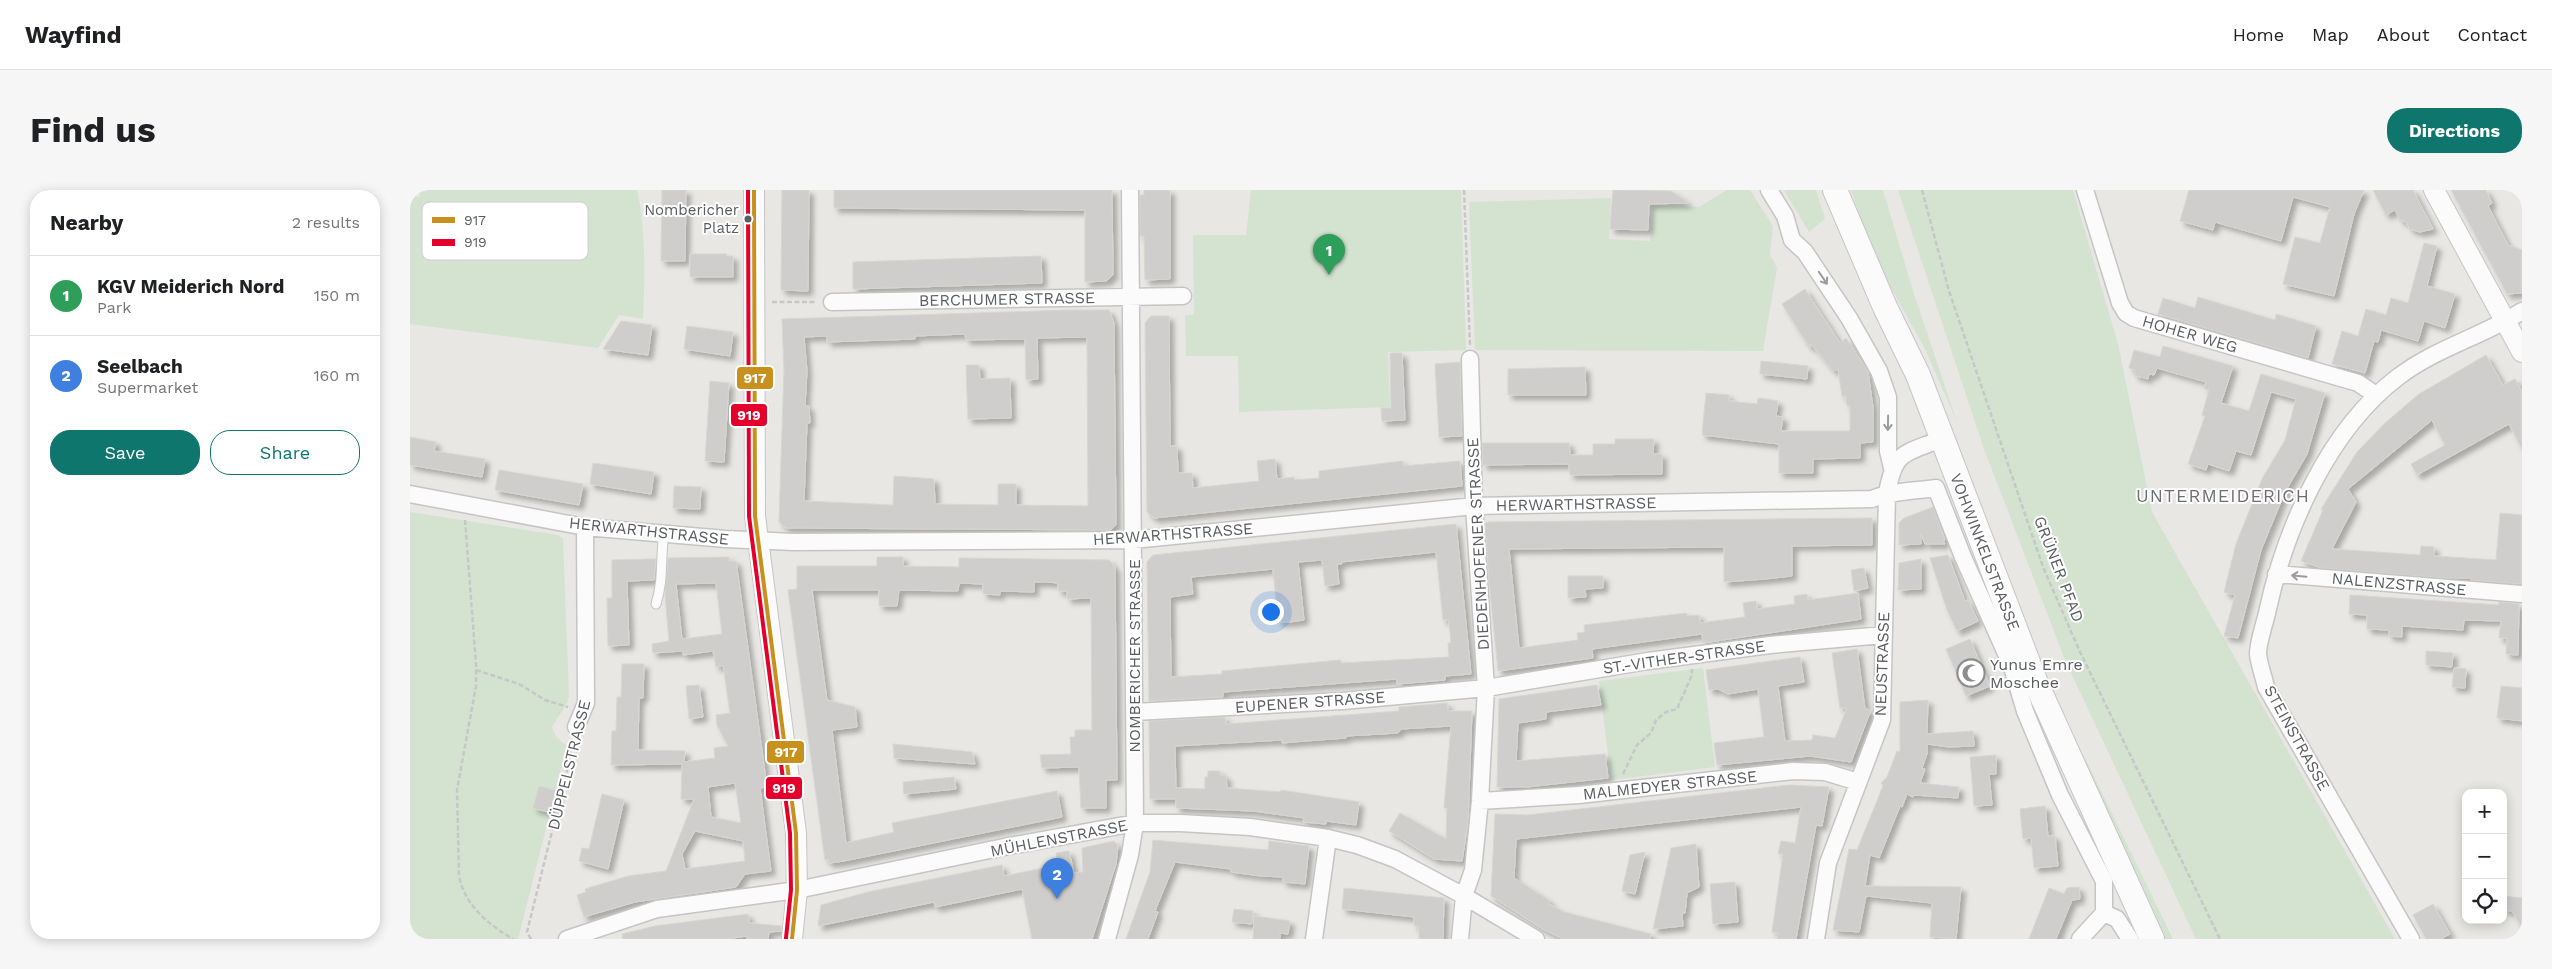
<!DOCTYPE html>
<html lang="en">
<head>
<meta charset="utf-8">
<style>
	body { margin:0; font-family:"Work Sans",sans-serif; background:#f6f6f6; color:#202124 }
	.controls { position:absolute; right:15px; bottom:15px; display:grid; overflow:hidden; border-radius:10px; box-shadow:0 2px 12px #0003 }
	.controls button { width:45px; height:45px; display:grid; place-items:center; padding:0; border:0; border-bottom:1px solid #e0e0e0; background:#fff; color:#202124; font:25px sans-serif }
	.you { position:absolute; left:860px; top:421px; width:18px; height:18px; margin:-12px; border:4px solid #fff; border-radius:50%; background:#1a73e8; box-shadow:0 0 0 8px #1a73e833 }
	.badge { display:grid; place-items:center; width:32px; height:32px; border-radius:50%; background:#0f766e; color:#fff; font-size:16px; font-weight:700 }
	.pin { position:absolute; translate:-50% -41px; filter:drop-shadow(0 1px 2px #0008) }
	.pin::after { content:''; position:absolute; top:26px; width:18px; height:15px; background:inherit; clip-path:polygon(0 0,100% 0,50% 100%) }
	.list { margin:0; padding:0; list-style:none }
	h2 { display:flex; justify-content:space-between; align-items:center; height:65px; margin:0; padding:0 20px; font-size:21px }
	h2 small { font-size:16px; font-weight:400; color:#757577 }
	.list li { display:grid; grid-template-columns:32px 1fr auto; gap:15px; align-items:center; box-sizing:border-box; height:80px; padding:0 20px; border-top:1px solid #e0e0e0 }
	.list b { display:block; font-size:19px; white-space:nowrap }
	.list p { margin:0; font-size:16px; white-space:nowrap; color:#757577 }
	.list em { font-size:16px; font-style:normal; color:#757577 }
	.actions { display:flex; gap:10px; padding:15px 20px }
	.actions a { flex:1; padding:11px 0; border:1px solid #0f766e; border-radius:20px; text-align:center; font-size:18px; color:#0f766e }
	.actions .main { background:#0f766e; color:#fff }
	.icon { flex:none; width:28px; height:28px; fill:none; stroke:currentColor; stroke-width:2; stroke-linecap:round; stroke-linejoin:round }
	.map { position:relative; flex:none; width:2112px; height:749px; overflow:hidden; border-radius:20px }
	header { display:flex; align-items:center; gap:30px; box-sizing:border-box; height:70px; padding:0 25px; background:#fff; border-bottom:1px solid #e0e0e0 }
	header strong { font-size:24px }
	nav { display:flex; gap:28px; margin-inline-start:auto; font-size:18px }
	.intro { display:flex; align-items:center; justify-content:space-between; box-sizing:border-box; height:120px; padding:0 30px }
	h1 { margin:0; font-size:35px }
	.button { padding:12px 22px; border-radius:20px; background:#0f766e; color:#fff; font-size:18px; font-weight:700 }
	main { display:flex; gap:30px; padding:0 30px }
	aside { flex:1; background:#fff; border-radius:20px; box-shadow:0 2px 12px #0003 }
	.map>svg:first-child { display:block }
</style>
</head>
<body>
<header>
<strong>Wayfind</strong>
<nav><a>Home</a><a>Map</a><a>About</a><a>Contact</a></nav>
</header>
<div class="intro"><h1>Find us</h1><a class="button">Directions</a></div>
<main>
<aside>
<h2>Nearby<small>2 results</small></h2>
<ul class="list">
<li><span class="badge" style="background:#2e9e5b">1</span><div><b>KGV Meiderich Nord</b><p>Park</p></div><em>150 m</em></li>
<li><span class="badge" style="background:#3f7fe0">2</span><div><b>Seelbach</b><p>Supermarket</p></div><em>160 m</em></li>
</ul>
<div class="actions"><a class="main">Save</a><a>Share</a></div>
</aside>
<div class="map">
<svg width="2112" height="749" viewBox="0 0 2112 749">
	<defs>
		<filter id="shadow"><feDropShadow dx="4.5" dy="4.5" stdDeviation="2.5" flood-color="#0004"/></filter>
	</defs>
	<rect width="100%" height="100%" fill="#e8e7e3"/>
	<path fill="#d3e3d0" d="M9,0H227C236,41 235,86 233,129L209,125L188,158L0,134V6L10,7Z
		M841,0H1051L1056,160L978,162L980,217L829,222L828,166H776L775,125H784L783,45H836Z
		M1317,0H1340L1363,36L1360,64L1367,78L1353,161L1065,160L1059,12L1201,8L1199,49L1240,51L1243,15L1289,17Z
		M1374,0H1406L1415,29L1399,42Z
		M1441,0H1473L1504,104L1547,232L1515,159L1464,67Z
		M1488,0H1663L1708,154L1742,322L1985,749H1786L1655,470L1574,259Z
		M0,322L148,345L153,349L159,506C156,520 147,526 142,538L147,548L157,556L108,749H0Z
		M1293,478L1305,577L1201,590L1189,491Z
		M1676,570L1763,749H1750L1669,573Z"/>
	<path fill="#cfcecc" stroke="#d7d6d2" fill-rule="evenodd" filter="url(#shadow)" d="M252,0H276L275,71H251Z
		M372,0H399L398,101L371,100Z
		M424,0H702L703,85L696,91L675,92V20L424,18Z
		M734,0H760V89L735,90L734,46H730V5H734Z
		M1203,0L1261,1L1279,13L1239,14L1238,40L1200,39Z
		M1779,0H1954L1944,24L1924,106L1873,94L1885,47L1910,53L1920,17L1883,7L1871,51L1805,32L1803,40L1770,31Z
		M1963,0H2003L2023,39L2010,42L2000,39L1996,32L1990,30L1985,20L1976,25Z
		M2041,0H2076L2082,13L2078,16L2098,55L2112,60V103L2097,104Z
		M2014,53L2027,56L2017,96L2045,104L2035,138L2014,131L2008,151L1971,140L1968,152L1964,151L1955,183L1922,174L1932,141L1948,146L1956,119L1976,125L1981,108L1998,113Z
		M280,64H317L316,66H323V87H280Z
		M631,66L632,93L443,99V72Z
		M1395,99L1430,153L1436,148L1458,182L1463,217V252L1450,253V268L1403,269V283H1369V254L1292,245L1296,203L1319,205V211L1347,214L1348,208L1368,211L1366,226L1373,227L1371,241H1440V216H1437L1436,206H1432L1428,179L1423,181L1400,153V158L1372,114Z
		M1788,107L1865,130L1866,124L1906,136L1898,168L1748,124L1753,108L1785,118Z
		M660,120H699L704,133L706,335L701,340L376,338L369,332L374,180L372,129ZM555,144L556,150L615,149L616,190L628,189L627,148L677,147L678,316L606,315V294H588V315L525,314L524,289L484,286L483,315L394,311L397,233H400L399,216H395L397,181L394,147L417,146V152L505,149V146Z
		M741,126H759L760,256H767L768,283H782L783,298L849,291L847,271L865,269L867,289L884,287V290L909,288V281L993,271V276L1050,271L1052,296L744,328L737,322L735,133Z
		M211,131L242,135L238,165L193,159Z
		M277,136L323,142L320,166L274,159Z
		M1753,156L1823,176L1811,213L1839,221L1851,184L1915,203L1897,264L1875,302L1851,360L1828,448L1814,446L1825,405L1814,402L1826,354L1852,289L1875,250L1886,209L1861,202L1841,265L1826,261L1819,281L1798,274L1796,280L1778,274L1795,226L1792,225L1799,200L1794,199L1796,192L1747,178L1744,185L1739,184L1738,189L1724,185L1725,180L1719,178L1724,160L1750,167Z
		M980,163H992L995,230L972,231L971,218H981Z
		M2076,165L2093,195L2105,189L2112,202V259L2099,234L2007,285L2001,274L2035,255L2022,230L1938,299L1946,312L1922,359L2010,365L2011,356L2024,357V366L2086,370L2090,323L2112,325V394L2061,390V388H2033L1911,378L1891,371L1913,320L1911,319L1947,262L1975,233L2009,204Z
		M1351,171L1398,176L1397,189L1350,184Z
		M1050,172L1052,246L1029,247L1025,174Z
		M556,175H569L570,189L600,188L601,228L558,229Z
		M1175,177L1176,205H1098V179Z
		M300,191L319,193L314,272L295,271Z
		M0,247L26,252L24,261L75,269L72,287L0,275Z
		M1205,249H1244L1243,264H1252V284L1160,285L1159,274L1073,275L1072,253H1159L1160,265H1183V254H1205Z
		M183,273L244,282L241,304L180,294Z
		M89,280L173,294L169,315L85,300Z
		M264,296L291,297L290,319L263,318Z
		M1523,317L1535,350H1533L1535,354H1515L1511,344V354L1489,355V333L1494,328Z
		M1462,328V355L1382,356V386L1355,389L1314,392V357L1099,359L1109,458L1168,450L1167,443L1175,442L1174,435L1277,423V426L1289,425L1290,433L1335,427L1333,413L1346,411L1347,419L1385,414L1384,406L1397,404L1398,410L1448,403L1451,429L1293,453L1292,444L1182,459L1183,468L1088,481L1079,392L1075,334L1077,332Z
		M1046,334L1061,484L1035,486V490L987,494V489L813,502V507L739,511L737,372L743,365ZM1026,362L1033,430H1039L1041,453H1038L1039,467L931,473L930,470L812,481V484L761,487L760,407L783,404L781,387L863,379L868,432H880L894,430L888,372L912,370L915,396L929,394L927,374H932L931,372Z
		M1538,365L1555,411L1558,410L1568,431L1547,441L1537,420L1520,368Z
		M319,367V371H326L357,597L350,598L361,681L335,684L326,697L225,712L174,727L167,705L176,702L175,699L218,686L256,681L284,609H271L272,574L201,575L202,541H206L207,507H211L212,474H234L233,508H229L228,560L275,561L274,572L305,568L304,558L318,556L307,535L306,525L320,523L313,475L306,477L303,461L273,465V461L243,463L242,454L259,451L255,405L258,368ZM306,393L312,444L272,449L266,394ZM325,593L331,633L301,627L298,597ZM285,641L333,651L335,671L275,679L272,664Z
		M467,367H493V376L549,377V368L699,370L705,377L707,590H696V618H671L669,577L632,578L630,565L661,564L660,547H665V540H682L681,408L657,409V401H648V393L637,392H624V402L590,401V405L573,404V394L549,393L548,401L489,400L487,416H469V400H402L417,510L445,517L447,537L422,540L436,653L484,642L482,633L647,601L652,627L434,671L419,673L418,669L415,670L378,400L387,399V376H467Z
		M239,369H246L244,390L217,391L219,455L198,456L197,408H202V370Z
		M1511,369V399L1488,400L1489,373Z
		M1454,378L1458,398L1444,401L1441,380Z
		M1158,386H1193V398L1175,399L1176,407L1158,408Z
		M1940,405L2089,415V412L2109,414L2108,465L2096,464L2097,448H2089L2091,431L2054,430L2053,440L1992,436V447L1979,446V440L1957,439V425L1939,424Z
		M1560,449L1580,496L1556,506L1536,459Z
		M1447,459L1455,519L1461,520L1441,572L1400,566L1307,575L1304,553L1354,547L1348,499L1318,504L1308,499L1299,500L1296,480L1390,467L1394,492L1368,496L1375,551L1402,550L1403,545L1425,548L1437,518H1430L1422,463Z
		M2016,461L2043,463L2042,477L2016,475Z
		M2044,478L2056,479L2055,498L2042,497Z
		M289,495L293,527L279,529L276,496Z
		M1187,495L1191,515L1136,522V529L1108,533L1106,571L1195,564L1198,588L1117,597H1087L1089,509Z
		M2091,496L2112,498V531L2087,528Z
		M1518,510L1517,544L1563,541L1564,556L1539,557L1517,554V564L1512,578L1515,579L1510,593L1549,597L1548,608L1504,605L1503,607L1497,604L1492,617L1490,616L1469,668L1460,665L1455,696L1551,697L1546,749L1520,747L1522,713L1456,706L1449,742L1423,740L1439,659L1447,660L1473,596L1471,593L1477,587L1487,561L1490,562V512Z
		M1037,513L1038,521H1062L1058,633L1052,671L1024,669L979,641L990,623L1036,649L1037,618H1034L1041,536L991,539L988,543L936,546V548L895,551L872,553V550L765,556L766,598L795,599V587H798V581H810V585L816,586L817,598L870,602L871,600L949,612L946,635L916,631V634L893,632L894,628L843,621L766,618V609H740L739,531L815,527L816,534L989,521V517Z
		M483,554L562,562L565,574L484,568Z
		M1586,565V584H1579L1582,615L1564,616L1560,567Z
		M544,587L546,599L494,604L493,592Z
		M1379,595L1419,597L1412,636L1406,635L1386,749H1367L1368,743L1362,742L1373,664H1368L1371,651L1385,653L1391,617L1106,649L1104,688L1140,711L1139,714L1154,722L1241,744L1240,749H1153L1133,739L1081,706L1085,624L1118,625Z
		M129,596L147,601L141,623L123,618Z
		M192,604L214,610L198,679L169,671L172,658L179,659Z
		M1635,616L1638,646H1645L1648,676L1624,678L1621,648L1613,649L1610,619Z
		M743,650L858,660L859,651L899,656L895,694L873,692V687L851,686L821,682V679L765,672L745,721L748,722L738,749H716L740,682Z
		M704,651L708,656L706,674L682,749H622L612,699L525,717L524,712L408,736L411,715L458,702L592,675L594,686L648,675L646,663L659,661L664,683L673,682L672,658Z
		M1286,654L1289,697L1277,703L1275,723H1272L1273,736L1243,739L1261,658Z
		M1235,662L1225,704L1212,701L1220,665Z
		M1325,692L1328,732L1303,734L1300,694Z
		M1669,697L1670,709L1662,710L1646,749H1619L1639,698L1654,704L1657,698Z
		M934,698L1034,708L1033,749H1009V736H1004V727L932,719Z
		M2093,706L2112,708V738L2102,721L2093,720Z
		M2023,714L2040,744L2031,749H2016L2003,725Z
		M824,719L843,721L842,734L822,732Z
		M338,724L339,733L371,736V741L359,742L358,749H337V746L315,749H213L212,744L245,736Z
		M844,726L880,731L878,744L870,743V749H843Z"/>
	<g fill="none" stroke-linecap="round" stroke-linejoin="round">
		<g stroke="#c5c5c5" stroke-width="11">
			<path id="service" d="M246,414C254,389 250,368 254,343"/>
		</g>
		<g stroke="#c5c5c5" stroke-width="19">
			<path id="minor" d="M1359,0L1375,26L1382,50L1395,62L1439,128L1469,181L1478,207V261L1482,278
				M1675,0L1710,113L1716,123L1724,128L1948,193L1966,205
				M422,112L773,106
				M0,304L175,337L316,349L383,352L723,350L1064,316L1462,309C1482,301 1505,301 1526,298L1553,367L1602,477L1615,521L1650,605L1694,691V723
				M1866,384L2112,404
				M724,522L933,511L1076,498L1238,471L1360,455L1473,445
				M166,537L176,513L175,337
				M1070,611L1169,605L1383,581L1415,582L1448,592
				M1694,723L1707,729L1720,749
				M157,749L247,719L387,700L594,657L725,633H770L840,637L918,648L947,655L985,669L1054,706L1126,749
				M697,749L720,665L725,633L720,0
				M904,749L918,648
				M1050,749L1054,706L1063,680L1070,611L1076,498L1064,316L1060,169
				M1406,749L1418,673L1472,530L1477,303C1485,260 1493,265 1531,249
				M1670,749L1694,723
				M2001,749L1856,497C1854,487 1849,475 1848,464C1848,452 1854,436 1857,423C1875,339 1918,240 1988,187C2026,158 2073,146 2112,121"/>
		</g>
		<g stroke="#c5c5c5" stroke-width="22">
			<path id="tertiary" d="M344,0L345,326L386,643L387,700L382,749
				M2024,0L2112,162"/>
		</g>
		<g stroke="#c5c5c5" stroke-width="26">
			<path id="secondary" d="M1425,0L1475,117L1508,185L1626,493L1742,749"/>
		</g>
		<path stroke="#c5c8c6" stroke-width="2.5" stroke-dasharray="5 2.5" stroke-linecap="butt" d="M1054,0L1060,155
			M1512,0L1539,101L1633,377L1670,462L1810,749
			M362,112H406
			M55,330L66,474V496L47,600L49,686C55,716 78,734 103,749
			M66,480L109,494L135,510L158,517
			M1213,584L1227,555L1241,543L1246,530L1256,522L1267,519L1282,485V479
			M121,749L117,742L164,553"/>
		<use href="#service" stroke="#fcfbfb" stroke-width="9"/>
		<use href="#minor" stroke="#fcfbfb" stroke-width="16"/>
		<use href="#tertiary" stroke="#fcfbfb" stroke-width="20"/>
		<use href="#secondary" stroke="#fcfbfb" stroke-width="24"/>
		<g stroke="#fff" stroke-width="8">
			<path id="bus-1" d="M344,0L345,326L386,643L387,700L382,749"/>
		</g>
		<g stroke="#fff" stroke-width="8">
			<path id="bus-2" d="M338,0L339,326L380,643L381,700L376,748"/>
		</g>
		<use href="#bus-1" stroke="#c8901d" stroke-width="4"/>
		<use href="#bus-2" stroke="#e4002b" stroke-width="4"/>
	</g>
	<defs><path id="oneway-shaft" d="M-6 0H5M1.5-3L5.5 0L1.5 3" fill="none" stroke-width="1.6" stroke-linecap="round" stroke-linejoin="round" transform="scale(1.25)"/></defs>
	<g stroke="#9a9c9e">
		<use href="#oneway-shaft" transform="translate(1413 88) rotate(56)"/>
		<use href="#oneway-shaft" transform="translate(1478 233) rotate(91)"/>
		<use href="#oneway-shaft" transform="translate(1889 386) rotate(-175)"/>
	</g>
	<defs>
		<g id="mosque-ring" transform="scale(1.4375)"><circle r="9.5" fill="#fff" stroke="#8b8d8e" stroke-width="1.5"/><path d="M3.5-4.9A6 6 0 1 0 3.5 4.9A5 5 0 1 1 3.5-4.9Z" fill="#8b8d8e"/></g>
	</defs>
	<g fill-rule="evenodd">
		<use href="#mosque-ring" x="1561" y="483"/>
	</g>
	<circle fill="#595c60" stroke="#fff" stroke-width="2" cx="338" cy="29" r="4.5"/>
	<g text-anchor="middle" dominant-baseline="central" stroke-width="4" stroke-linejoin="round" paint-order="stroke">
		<g font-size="15" fill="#595c60" stroke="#fff" text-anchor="end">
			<text x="329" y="20">Nombericher<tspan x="329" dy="18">Platz</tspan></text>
		</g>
		<g font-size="16" fill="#595c60" stroke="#fff">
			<text transform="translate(597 109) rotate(-1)">BERCHUMER STRASSE</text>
			<text transform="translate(1780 144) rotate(16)">HOHER WEG</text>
			<text transform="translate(1166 314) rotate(-1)">HERWARTHSTRASSE</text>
			<text transform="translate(239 341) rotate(6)">HERWARTHSTRASSE</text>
			<text transform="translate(763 344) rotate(-4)">HERWARTHSTRASSE</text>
			<text transform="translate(1068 354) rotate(-93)">DIEDENHOFENER STRASSE</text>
			<text transform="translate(1575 362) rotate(69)">VOHWINKELSTRASSE</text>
			<text transform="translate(1649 379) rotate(69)">GRÜNER PFAD</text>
			<text transform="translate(1989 394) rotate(5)">NALENZSTRASSE</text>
			<text transform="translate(724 466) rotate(-90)">NOMBERICHER STRASSE</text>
			<text transform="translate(1274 467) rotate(-8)">ST.-VITHER-STRASSE</text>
			<text transform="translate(1472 474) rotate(-88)">NEUSTRASSE</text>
			<text transform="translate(900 512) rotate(-4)">EUPENER STRASSE</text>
			<text transform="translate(1887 548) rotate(61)">STEINSTRASSE</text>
			<text transform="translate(159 575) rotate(-76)">DÜPPELSTRASSE</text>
			<text transform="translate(1260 595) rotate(-6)">MALMEDYER STRASSE</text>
			<text transform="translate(649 648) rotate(-11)">MÜHLENSTRASSE</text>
		</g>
		<g font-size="16" fill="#595c60" stroke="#fff" text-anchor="start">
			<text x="1580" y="474">Yunus Emre<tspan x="1580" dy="18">Moschee</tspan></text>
		</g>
		<g font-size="18" letter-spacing="1" fill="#6b6e72" stroke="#fff">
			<text x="1813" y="305">UNTERMEIDERICH</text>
		</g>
	</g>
	<rect x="12" y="12" width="166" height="58" rx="8" fill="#fff" stroke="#cdcecf" stroke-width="1"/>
	<rect x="22" y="27" width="23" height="6" fill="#c8901d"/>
	<rect x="22" y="49" width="23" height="7" fill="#e4002b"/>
	<g font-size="14" fill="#595c60">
		<text x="54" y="35">917</text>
		<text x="54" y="57">919</text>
	</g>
	<g stroke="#fff" stroke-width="2">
		<rect x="326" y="176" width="38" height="24" rx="5" fill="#c8901d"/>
		<rect x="320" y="213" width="38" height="24" rx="5" fill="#e4002b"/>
		<rect x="356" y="550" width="39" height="24" rx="5" fill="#c8901d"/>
		<rect x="355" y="586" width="38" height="24" rx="5" fill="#e4002b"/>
	</g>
	<g font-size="14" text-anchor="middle" font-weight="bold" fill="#fff">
		<text x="345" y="193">917</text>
		<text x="339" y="230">919</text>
		<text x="376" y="567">917</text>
		<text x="374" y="603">919</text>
	</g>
</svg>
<div class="controls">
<button>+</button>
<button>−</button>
<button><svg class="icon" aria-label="locate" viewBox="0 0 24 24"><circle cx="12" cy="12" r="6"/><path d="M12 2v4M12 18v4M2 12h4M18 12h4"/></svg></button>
</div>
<div class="you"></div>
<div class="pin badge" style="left:919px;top:85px;background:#2e9e5b">1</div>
<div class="pin badge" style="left:647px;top:709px;background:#3f7fe0">2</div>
</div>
</main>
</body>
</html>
